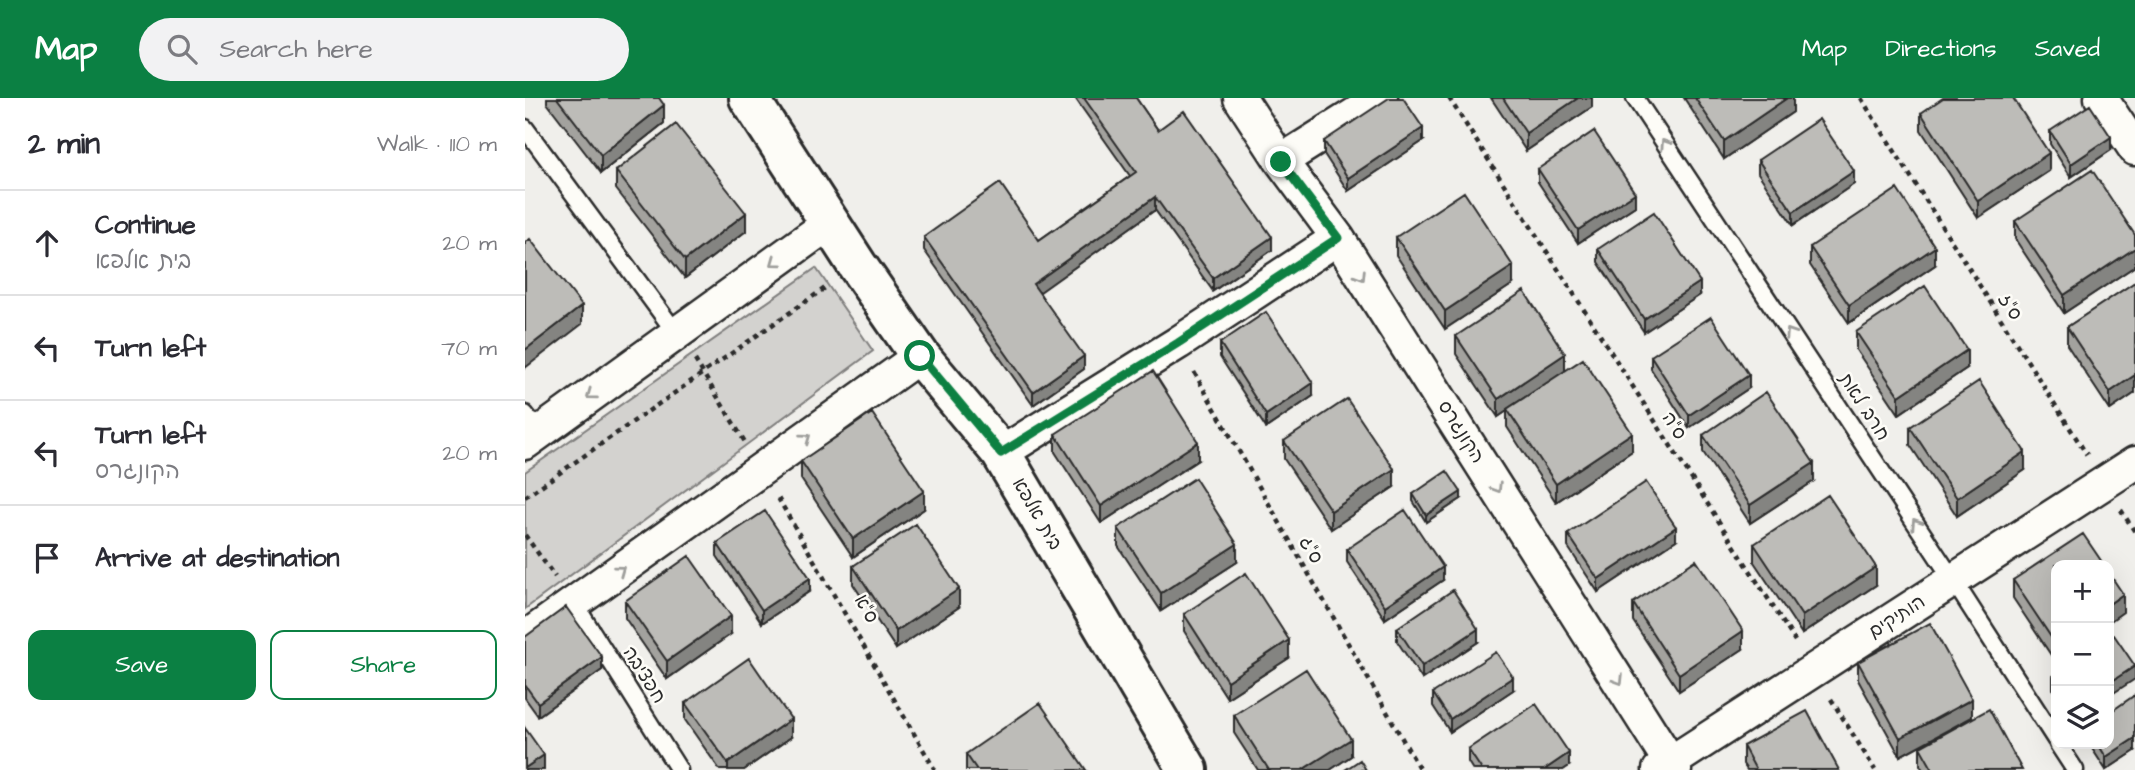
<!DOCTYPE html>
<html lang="en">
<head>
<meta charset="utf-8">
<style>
	body { margin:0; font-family:"Architects Daughter","Playpen Sans Hebrew",sans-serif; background:#f2f2f3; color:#2b2b33 }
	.controls { position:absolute; right:21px; bottom:21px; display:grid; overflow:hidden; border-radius:14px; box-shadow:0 7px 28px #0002 }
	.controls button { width:63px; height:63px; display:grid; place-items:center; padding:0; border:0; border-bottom:2px solid #e1e1e2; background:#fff; color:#2b2b33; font:35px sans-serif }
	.stop { position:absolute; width:21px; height:21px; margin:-16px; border:5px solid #0b8043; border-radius:50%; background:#fff }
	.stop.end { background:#0b8043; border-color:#fff; box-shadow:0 2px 7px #0008 }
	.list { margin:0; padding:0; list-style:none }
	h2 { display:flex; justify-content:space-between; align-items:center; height:91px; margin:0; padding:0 28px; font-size:30px }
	h2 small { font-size:23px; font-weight:400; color:#7c7c81 }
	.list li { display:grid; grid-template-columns:46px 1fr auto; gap:21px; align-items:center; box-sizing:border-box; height:105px; padding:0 28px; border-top:2px solid #e1e1e2 }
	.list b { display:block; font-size:26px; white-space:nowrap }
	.list p { margin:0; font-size:23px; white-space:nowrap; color:#7c7c81 }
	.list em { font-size:23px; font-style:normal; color:#7c7c81 }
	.actions { display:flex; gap:14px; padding:21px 28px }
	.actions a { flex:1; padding:16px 0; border:2px solid #0b8043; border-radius:14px; text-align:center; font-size:24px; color:#0b8043 }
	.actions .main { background:#0b8043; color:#fff }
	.icon { flex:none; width:38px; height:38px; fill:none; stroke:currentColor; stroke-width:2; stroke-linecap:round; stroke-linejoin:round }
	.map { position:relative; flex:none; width:1610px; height:672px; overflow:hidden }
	header { display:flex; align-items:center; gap:42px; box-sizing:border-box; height:98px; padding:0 35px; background:#0b8043; color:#fff }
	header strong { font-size:33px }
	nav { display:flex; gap:38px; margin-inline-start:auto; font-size:24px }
	.search { width:490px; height:63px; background:#f2f2f3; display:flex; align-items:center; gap:18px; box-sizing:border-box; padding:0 24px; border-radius:38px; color:#7c7c81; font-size:26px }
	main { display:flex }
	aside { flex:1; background:#fff }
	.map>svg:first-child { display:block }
</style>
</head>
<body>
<header>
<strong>Map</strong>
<div class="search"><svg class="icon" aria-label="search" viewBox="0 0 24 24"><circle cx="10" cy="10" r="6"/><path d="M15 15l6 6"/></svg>Search here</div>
<nav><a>Map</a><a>Directions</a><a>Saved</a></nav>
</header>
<main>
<aside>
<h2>2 min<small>Walk · 110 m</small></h2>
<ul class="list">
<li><svg class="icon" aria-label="ahead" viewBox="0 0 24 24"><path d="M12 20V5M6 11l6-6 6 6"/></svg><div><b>Continue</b><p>בית אלפא</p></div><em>20 m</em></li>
<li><svg class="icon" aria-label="left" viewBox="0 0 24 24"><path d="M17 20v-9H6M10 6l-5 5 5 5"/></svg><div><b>Turn left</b></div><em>70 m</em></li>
<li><svg class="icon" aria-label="left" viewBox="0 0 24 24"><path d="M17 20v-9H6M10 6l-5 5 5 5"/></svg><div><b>Turn left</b><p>הקונגרס</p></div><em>20 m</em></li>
<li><svg class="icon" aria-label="arrive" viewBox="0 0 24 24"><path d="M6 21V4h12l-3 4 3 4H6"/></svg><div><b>Arrive at destination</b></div></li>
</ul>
<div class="actions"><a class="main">Save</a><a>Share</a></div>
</aside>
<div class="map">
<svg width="1610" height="672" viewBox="0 0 1610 672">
	<rect width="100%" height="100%" fill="#f0efeb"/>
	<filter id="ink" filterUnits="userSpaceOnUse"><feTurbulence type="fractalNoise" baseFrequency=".0143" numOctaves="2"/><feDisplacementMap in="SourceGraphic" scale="14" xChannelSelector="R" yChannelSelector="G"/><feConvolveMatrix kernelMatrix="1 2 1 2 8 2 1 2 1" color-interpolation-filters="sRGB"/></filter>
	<g filter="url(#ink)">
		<path fill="#d3d2cf" stroke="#7f7e7d" stroke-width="2" d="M291,170L348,253L0,511V374Z"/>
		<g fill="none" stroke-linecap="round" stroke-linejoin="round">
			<g stroke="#2b2b2b" stroke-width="21">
				<path id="lane" d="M1110,0L1428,482L1531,642
					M0,30L151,235
					M0,316L14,334
					M49,505L154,672
					M1533,646L1550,672"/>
			</g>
			<g stroke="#2b2b2b" stroke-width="37">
				<path id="street" d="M715,0L756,63L813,140L1150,672
					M1576,0L1610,51
					M756,63L856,0
					M0,345L306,124
					M476,355L653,245L813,140
					M0,540L395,258
					M1134,672L1610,365"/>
			</g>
			<g stroke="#2b2b2b" stroke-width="44">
				<path id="secondary" d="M224,0L332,167L395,258L476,355L663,672"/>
			</g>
			<path stroke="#2b2b2b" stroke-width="4.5" stroke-dasharray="5 5" stroke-linecap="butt" d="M924,0L1270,543
				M1336,0L1562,357
				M170,262L220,344
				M669,274L895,672
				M0,399L303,188
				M253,400L410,672
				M1596,412L1610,434
				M0,437L30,479
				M1306,601L1350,672"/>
			<use href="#lane" stroke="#fdfcf7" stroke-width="16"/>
			<use href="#street" stroke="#fdfcf7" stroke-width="32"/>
			<use href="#secondary" stroke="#fdfcf7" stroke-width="38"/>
		</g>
		<path fill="#a3a29e" stroke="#2b2b2b" stroke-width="2" d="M22,0H134L139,25L76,75L22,5Z
			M550,0H611L633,32L747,152L688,193L630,112L514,194L559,271L508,307L399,152V139L514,142L605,78Z
			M966,0H1067V9L1001,53Z
			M1159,0H1268V14L1199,61Z
			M1396,15L1524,73L1453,120L1396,32Z
			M1525,33L1586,52L1546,79L1525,46Z
			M799,43H898L823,93L799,56Z
			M1233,62L1329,86L1268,127L1233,75Z
			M1013,71L1110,108L1053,145L1013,84Z
			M91,73L221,133L160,180L91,91Z
			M1490,123L1610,137V168L1539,215L1490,141Z
			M871,139L988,186L920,231L871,157Z
			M1285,149L1410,167L1324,225L1285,167Z
			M1073,151L1175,197L1119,234L1073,164Z
			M1610,184V295L1585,312L1542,247V229Z
			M1331,234L1442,270L1374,316L1331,252Z
			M931,238L1040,272L1107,353L1031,404L982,329V313L973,319L931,256Z
			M695,245L788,298L741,330L695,259Z
			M1126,258L1224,290L1164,330L1126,271Z
			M1385,329L1500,372L1432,418L1385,347Z
			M530,336L673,362L576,425L530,354Z
			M1178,337L1289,383L1225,425L1178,354Z
			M759,343L869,389L806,431L759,361Z
			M276,363L399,411L328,459L276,381Z
			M888,396L936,401L901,424L888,403Z
			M593,430L712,464L636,513L593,448Z
			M1043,436L1151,442L1073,494L1043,449Z
			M192,445L285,493L237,525L192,458Z
			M1229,446L1351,487L1277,536L1229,464Z
			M822,451L918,482L860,521L822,464Z
			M1531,467V558L1528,560L1488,500V482Z
			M328,468L434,509L371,551L328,486Z
			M100,503L206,536L142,581L100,520Z
			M1108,505L1218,551L1154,593L1108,523Z
			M659,516L764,560L702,600L659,533Z
			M872,530L953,544L897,581L872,543Z
			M0,539L77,572L13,618L0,600Z
			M1333,564L1447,619L1375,658L1333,582Z
			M1531,576V596L1528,591V578Z
			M988,592L925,634L908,608V595Z
			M160,605L266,639L219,672H195L160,622Z
			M709,617L826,658L805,672H733L709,635Z
			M1564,646H1584L1610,653L1581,672Z
			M1218,648L1314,672H1222L1218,666Z
			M1395,649L1497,672H1398L1395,667Z
			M943,651L1044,668L1038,672H948L943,664Z
			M441,656L561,672H441Z"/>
		<path fill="#848481" stroke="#2b2b2b" stroke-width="2" d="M1053,0H1067V9L1001,53V35Z
			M1262,0H1268V14L1199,61V43Z
			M139,7V25L76,75V57Z
			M898,30V43L823,93V80Z
			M1586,39V52L1546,79V66Z
			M1524,55V73L1453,120V103Z
			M1329,73V86L1268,127V114Z
			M1110,95V108L1053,145V132Z
			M630,99V112L508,199V186Z
			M221,115V133L160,180V162Z
			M747,139V152L688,193V180Z
			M1410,149V167L1324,225V207Z
			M1610,150V168L1539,215V197Z
			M988,168V186L920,231V213Z
			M1175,184V197L1119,234V221Z
			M57,208V226L0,270V252Z
			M1442,252V270L1374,316V298Z
			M1040,256V274L982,311V313L973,319V301Z
			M559,258V271L508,307V294Z
			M1224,277V290L1164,330V317Z
			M1610,277V295L1585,312V294Z
			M788,285V298L741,330V317Z
			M1107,335V353L1031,404V386Z
			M673,344V362L576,425V408Z
			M1500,354V372L1432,418V400Z
			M1289,365V383L1225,425V407Z
			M869,371V389L806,431V413Z
			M399,393V411L328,459V441Z
			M936,394V401L901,424V417Z
			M1151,429V442L1073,494V481Z
			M712,446V464L636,513V495Z
			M918,469V482L860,521V508Z
			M1351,469V487L1277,536V518Z
			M285,480V493L237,525V512Z
			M434,491V509L371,551V533Z
			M1598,496V514L1584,524V506Z
			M206,518V536L142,581V563Z
			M953,531V544L897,581V568Z
			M1218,533V551L1154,593V576Z
			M1531,541V558L1528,560V542Z
			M764,542V560L702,600V583Z
			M77,559V572L13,618V605Z
			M1610,568V581L1584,598V585Z
			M988,579V592L925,634V621Z
			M1447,601V619L1375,658V640Z
			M266,621V639L219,672H203V665Z
			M1610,640V653L1581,672V659Z
			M826,641V658L805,672H777Z
			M1044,655V668L1038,672H1019Z
			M19,657V672H0V670Z"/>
		<path fill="#bdbcb8" stroke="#2b2b2b" stroke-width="2" d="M32,0H134L139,7L76,57Z
			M559,0H611L633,32L659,13L747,139L688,180L630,99L508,186L559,258L508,294L399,139L475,85L514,142L611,74Z
			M864,0H878L898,30L823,80L799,43Z
			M978,0H1053L1001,35Z
			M1170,0H1262L1199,43Z
			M1418,0H1488L1524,55L1453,103L1396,15Z
			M1565,7L1586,39L1546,66L1525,33Z
			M1294,21L1329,73L1268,114L1233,62Z
			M151,26L221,115L160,162L91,73Z
			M1069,33L1110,95L1053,132L1013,71Z
			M1567,72L1610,137V150L1539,197L1490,123Z
			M1372,91L1410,149L1324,207L1285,149Z
			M939,94L988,168L920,213L871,139Z
			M1129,114L1175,184L1119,221L1073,151Z
			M5,141L57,208L0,252V145Z
			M1610,184V277L1585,294L1542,229Z
			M1400,188L1442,252L1374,298L1331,234Z
			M999,193L1040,256L973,301L931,238Z
			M741,214L788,285L741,317L695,245Z
			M1186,219L1224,277L1164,317L1126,258Z
			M1058,261L1107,335L1031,386L982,311Z
			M628,273L673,344L576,408L530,336Z
			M1454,283L1500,354L1432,400L1385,329Z
			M1241,294L1289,365L1225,407L1178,337Z
			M822,301L869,371L806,413L759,343Z
			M347,315L399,393L328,441L276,363Z
			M922,373L936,394L901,417L888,396Z
			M670,380L712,446L636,495L593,430Z
			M1121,384L1151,429L1073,481L1043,436Z
			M1303,397L1351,469L1277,518L1229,446Z
			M880,412L918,469L860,508L822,451Z
			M240,413L285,480L237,512L192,445Z
			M391,426L434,491L371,533L328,468Z
			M1558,436L1579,467H1531V541L1528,542L1488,482Z
			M164,458L206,518L142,563L100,503Z
			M1171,462L1218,533L1154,576L1108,505Z
			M721,475L764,542L702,583L659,516Z
			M1584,475L1598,496L1584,506Z
			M928,492L953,531L897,568L872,530Z
			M41,509L77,559L13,605L0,587V539Z
			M1405,525L1447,601L1375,640L1333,564Z
			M1589,537L1610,568L1584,585V541Z
			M971,554L988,579L925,621L908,595Z
			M224,560L266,621L203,665L160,605Z
			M781,571L826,641L777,672H744L709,617Z
			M1610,597V640L1581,659L1573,646H1584V615Z
			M515,605L561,672H452L441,656Z
			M1011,606L1044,655L1019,672H957L943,651Z
			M1464,611L1497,672H1408L1395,649Z
			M1282,613L1314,672H1231L1218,648Z
			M0,630L19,657L0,670Z
			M835,662L841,672H820Z"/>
		<defs><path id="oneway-chevron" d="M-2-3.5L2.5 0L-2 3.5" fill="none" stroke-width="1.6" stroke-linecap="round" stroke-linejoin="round" transform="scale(1.75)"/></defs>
		<g stroke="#9e9e9b">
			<use href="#oneway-chevron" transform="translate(1140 46) rotate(-123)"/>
			<use href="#oneway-chevron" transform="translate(250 164) rotate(144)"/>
			<use href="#oneway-chevron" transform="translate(836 178) rotate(58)"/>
			<use href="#oneway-chevron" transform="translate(1265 235) rotate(-123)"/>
			<use href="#oneway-chevron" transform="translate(66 297) rotate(144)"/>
			<use href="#oneway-chevron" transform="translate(281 340) rotate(-36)"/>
			<use href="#oneway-chevron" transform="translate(972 390) rotate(58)"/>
			<use href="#oneway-chevron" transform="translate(1391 425) rotate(-123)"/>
			<use href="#oneway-chevron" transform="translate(95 472) rotate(-36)"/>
			<use href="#oneway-chevron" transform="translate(1094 582) rotate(58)"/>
		</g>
	</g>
	<g fill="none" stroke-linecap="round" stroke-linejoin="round" filter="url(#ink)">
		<path stroke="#0b8043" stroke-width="9" d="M395,258L476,355L653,245L813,140L756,64"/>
	</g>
	<g text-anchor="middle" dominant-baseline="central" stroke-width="5" stroke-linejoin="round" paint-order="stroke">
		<g font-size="19" fill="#2b2b2b" stroke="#fdfcf7">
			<text transform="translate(1485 209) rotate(58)">ס"ז</text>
			<text transform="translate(1339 309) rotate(57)">חרב לאת</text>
			<text transform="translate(1149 328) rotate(58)">ס"ה</text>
			<text transform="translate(936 334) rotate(58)">הקונגרס</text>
			<text transform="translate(512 416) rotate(60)">בית אלפא</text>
			<text transform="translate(786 452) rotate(60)">ס"ג</text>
			<text transform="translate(341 511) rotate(60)">ס"א</text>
			<text transform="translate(1372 519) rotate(-33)">הותיקים</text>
			<text transform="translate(119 577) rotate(58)">חפציבה</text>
		</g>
	</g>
</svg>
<div class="controls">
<button>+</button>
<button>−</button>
<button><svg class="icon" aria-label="layers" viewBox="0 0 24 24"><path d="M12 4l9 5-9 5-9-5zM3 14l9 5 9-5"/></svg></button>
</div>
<div class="stop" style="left:395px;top:258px"></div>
<div class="stop end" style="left:756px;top:64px"></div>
</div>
</main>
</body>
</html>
